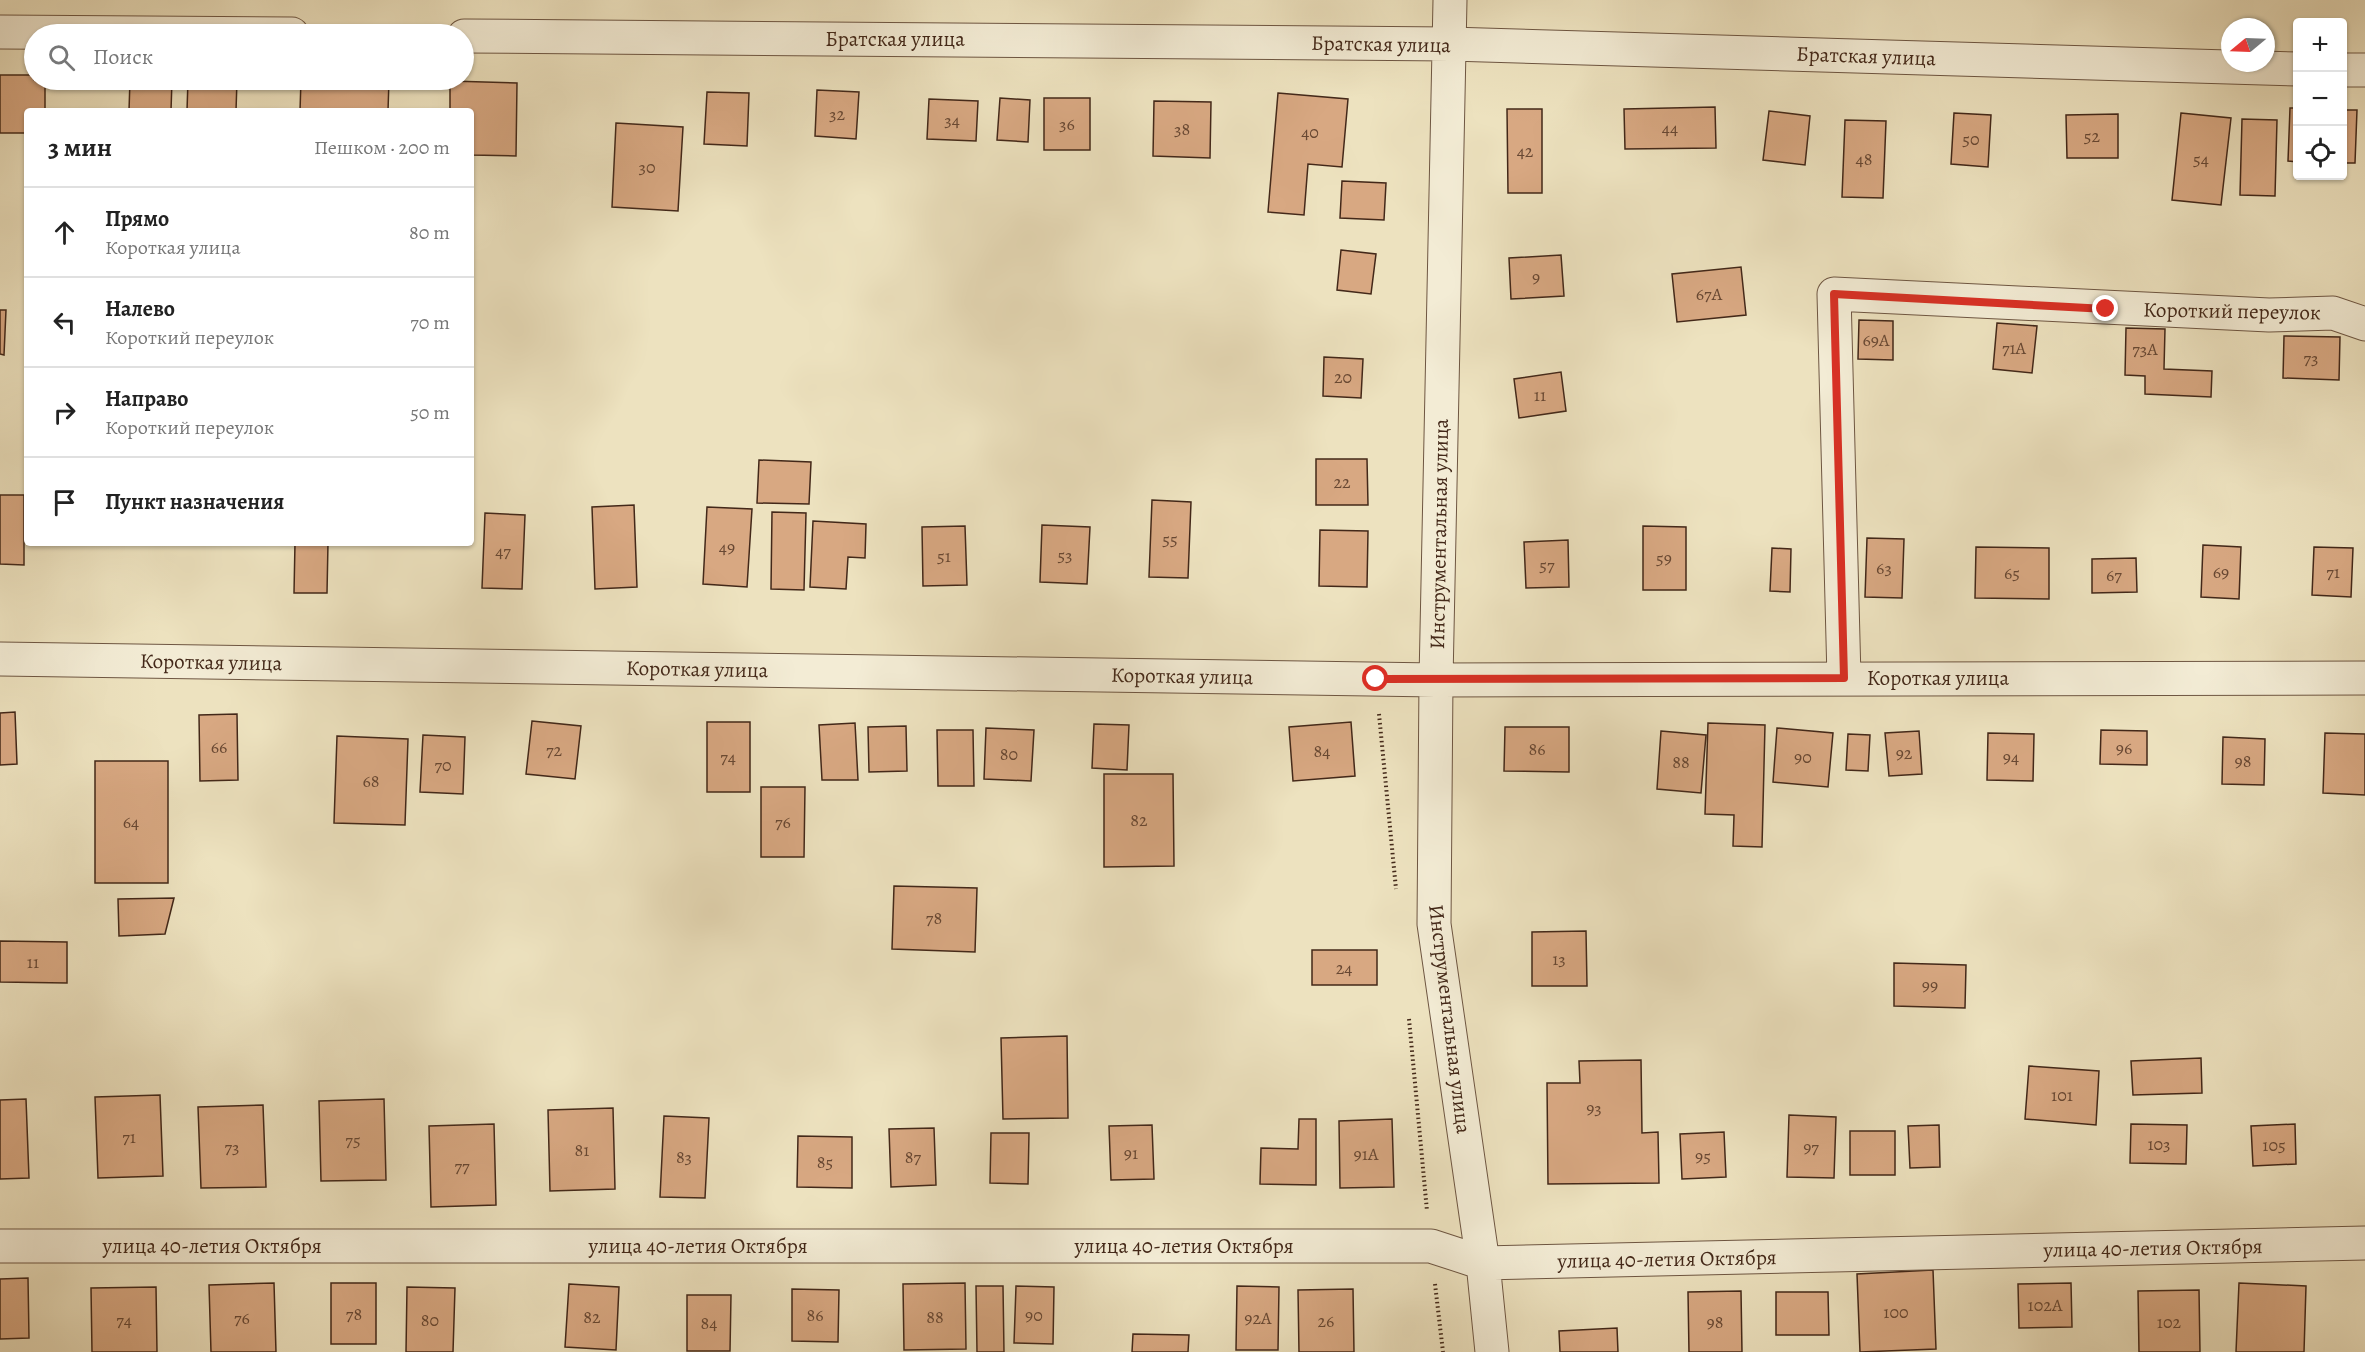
<!DOCTYPE html>
<html lang="ru">
<head>
<meta charset="utf-8">
<style>
	body { margin:0; font-family:Alegreya,serif; background:#f6f6f6; color:#222 }
	.controls { position:absolute; right:18px; top:18px; display:grid; overflow:hidden; border-radius:6px; box-shadow:0 2px 4px #0004 }
	.controls button { width:54px; height:54px; display:grid; place-items:center; padding:0; border:0; border-bottom:2px solid #e0e0e0; background:#fff; color:#222; font:30px sans-serif }
	.compass { position:absolute; left:2221px; top:18px; width:54px; height:54px; border-radius:50%; background:#fff; box-shadow:0 2px 4px #0004; rotate:251deg }
	.stop { position:absolute; width:18px; height:18px; margin:-14px; border:4px solid #d93025; border-radius:50%; background:#fff }
	.stop.end { background:#d93025; border-color:#fff; box-shadow:0 2px 6px #0008 }
	.list { margin:0; padding:0; list-style:none }
	h2 { display:flex; justify-content:space-between; align-items:center; height:78px; margin:0; padding:0 24px; font-size:26px }
	h2 small { font-size:20px; font-weight:400; color:#767676 }
	.list li { display:grid; grid-template-columns:39px 1fr auto; gap:18px; align-items:center; box-sizing:border-box; height:90px; padding:0 24px; border-top:2px solid #e0e0e0 }
	.list b { display:block; font-size:22px; white-space:nowrap }
	.list p { margin:0; font-size:20px; white-space:nowrap; color:#767676 }
	.list em { font-size:20px; font-style:normal; color:#767676 }
	.icon { flex:none; width:33px; height:33px; fill:none; stroke:currentColor; stroke-width:2; stroke-linecap:round; stroke-linejoin:round }
	.map { position:relative; flex:none; width:2365px; height:1352px; overflow:hidden }
	.search { position:absolute; background:#fff; box-shadow:0 2px 4px #0004; left:24px; top:24px; width:450px; height:66px; display:flex; align-items:center; gap:15px; box-sizing:border-box; padding:0 21px; border-radius:33px; color:#767676; font-size:22px }
	.panel { position:absolute; background:#fff; box-shadow:0 2px 4px #0004; left:24px; top:108px; width:450px; height:438px; border-radius:6px }
	.map>svg:first-child { display:block }
</style>
</head>
<body>
<div class="map">
<svg width="2365" height="1352" viewBox="0 0 2365 1352">
	<rect width="100%" height="100%" fill="#ede2bf"/>
	<filter id="stains"><feTurbulence type="fractalNoise" baseFrequency=".00333" numOctaves="4"/><feColorMatrix values="0 0 0 0 .2 0 0 0 0 .09 0 0 0 0 .02 0 0 0 .5 -.17"/></filter>
	<radialGradient id="worn" r=".72"><stop offset=".6" stop-color="#630" stop-opacity="0"/><stop offset="1" stop-color="#630" stop-opacity=".3"/></radialGradient>
	<path fill="#d8a882" stroke="#432819" stroke-width="1.5" d="M0,75H34V80H45V111H27V133H0Z
		M130,80H172L171,111H129Z
		M188,80H237L236,111H187Z
		M301,80H389L388,111H300Z
		M450,81L517,83L516,156L471,155V111H450Z
		M817,90L859,92L856,139L815,136Z
		M707,92L749,93L747,146L704,144Z
		M1278,93L1348,99L1342,167L1308,164L1304,215L1268,212Z
		M1000,98L1030,100L1028,142L997,140Z
		M1044,98H1090V150H1044Z
		M929,99L978,101L976,141L927,139Z
		M1154,101L1211,102L1210,158L1153,156Z
		M1715,107L1716,148L1625,149L1624,109Z
		M2290,108H2298V162L2288,161Z
		M1507,109H1542V193H1508Z
		M2342,110H2357L2355,163H2342Z
		M1769,111L1810,116L1805,165L1763,160Z
		M1954,113L1991,115L1988,167L1951,164Z
		M2181,113L2231,118L2221,205L2172,200Z
		M2118,114V158H2067L2066,115Z
		M2242,119L2277,120L2275,196L2240,195Z
		M1845,120L1886,121L1883,198L1842,197Z
		M616,123L683,127L678,211L612,207Z
		M1342,181L1386,183L1384,220L1340,218Z
		M1341,250L1376,254L1371,294L1337,290Z
		M1561,255L1564,296L1511,299L1509,258Z
		M1741,267L1746,315L1677,322L1672,274Z
		M0,310H6L4,355L0,354Z
		M1859,320L1893,321V360L1858,359Z
		M1997,323L2037,326L2032,373L1993,369Z
		M2126,328L2165,329L2164,369L2212,371L2211,397L2145,394V376L2125,375Z
		M2284,336L2340,337L2339,380L2283,378Z
		M1324,357L1363,359L1361,398L1323,396Z
		M1561,372L1566,411L1519,418L1514,379Z
		M1316,459H1367L1368,505H1316Z
		M759,460L811,462L809,504L757,503Z
		M0,495H24V565L0,564Z
		M1152,500L1191,502L1188,578L1149,577Z
		M634,505L637,587L595,589L592,507Z
		M707,507L752,509L747,587L703,584Z
		M772,512L806,513L804,590L771,589Z
		M485,513L525,515L522,589L482,588Z
		M813,521L866,524L865,558L848,557L846,589L810,587Z
		M1042,525L1090,527L1087,584L1040,582Z
		M965,526L967,585L923,586L922,527Z
		M1643,526L1686,527V590H1643Z
		M1320,530L1368,531L1367,587L1319,586Z
		M1867,538L1904,539L1902,598L1865,597Z
		M1568,540L1569,587L1526,588L1524,542Z
		M295,543H328L327,593H294Z
		M2203,545L2241,547L2239,599L2201,597Z
		M1976,547L2049,548V599L1975,598Z
		M2314,547L2353,548L2351,597L2312,595Z
		M1772,548L1791,549L1790,592L1770,591Z
		M2136,558L2137,592L2092,593V559Z
		M15,712L17,764L0,765V713Z
		M237,714L238,780L200,781L199,715Z
		M532,721L581,726L575,779L526,774Z
		M707,722H750V792H707Z
		M1351,722L1355,776L1293,781L1289,727Z
		M855,723L858,780H822L819,725Z
		M1708,723L1765,725L1762,847L1733,846L1734,815L1705,814Z
		M1094,724L1129,725L1127,770L1092,768Z
		M906,726L907,771L869,772L868,727Z
		M1505,727H1569V772L1504,771Z
		M986,728L1034,730L1031,781L984,779Z
		M1777,728L1833,733L1828,787L1773,782Z
		M937,730H973L974,786H938Z
		M2101,730L2147,731V765L2100,764Z
		M1661,731L1706,735L1701,793L1657,789Z
		M1919,731L1922,774L1889,776L1885,733Z
		M1988,733L2034,734L2033,781L1987,780Z
		M2325,733L2365,734V795L2323,793Z
		M1848,734L1870,735L1868,771L1846,770Z
		M423,735L465,737L463,794L420,792Z
		M337,736L408,739L405,825L334,823Z
		M2223,737L2265,739L2264,785L2222,784Z
		M95,761H168V883H95Z
		M1104,774H1173L1174,866L1104,867Z
		M761,787H805L804,857H761Z
		M894,886L977,888L975,952L892,949Z
		M174,898L165,934L119,936L118,899Z
		M1586,931L1587,986H1532V932Z
		M0,941L67,942V983L0,982Z
		M1312,950H1377V985H1312Z
		M1894,963L1966,965L1965,1008L1894,1006Z
		M1067,1036L1068,1118L1003,1119L1001,1038Z
		M2201,1058L2202,1093L2133,1095L2131,1061Z
		M1641,1060L1642,1133L1658,1132L1659,1183L1548,1184L1547,1083H1580L1579,1061Z
		M2029,1066L2099,1071L2096,1125L2025,1119Z
		M160,1095L163,1176L98,1178L95,1097Z
		M26,1099L29,1178L0,1179V1100Z
		M384,1099L386,1180L321,1181L319,1101Z
		M263,1105L266,1187L201,1188L198,1107Z
		M613,1108L615,1189L550,1191L548,1110Z
		M1789,1115L1836,1117L1834,1178L1787,1177Z
		M664,1116L709,1118L705,1198L660,1197Z
		M1299,1119H1316V1185L1260,1184L1261,1148L1298,1149Z
		M1392,1119L1394,1187L1340,1188L1339,1121Z
		M494,1124L496,1205L431,1207L429,1126Z
		M2131,1124L2187,1125L2186,1164L2130,1163Z
		M2295,1124L2296,1164L2253,1166L2251,1126Z
		M1152,1125L1154,1179L1111,1180L1109,1126Z
		M1939,1125L1940,1167L1910,1168L1908,1126Z
		M934,1128L936,1185L891,1187L889,1129Z
		M1850,1131H1895V1175H1850Z
		M1724,1132L1726,1177L1682,1179L1680,1134Z
		M991,1133H1029L1028,1184L990,1183Z
		M798,1136L852,1137V1188L797,1187Z
		M1933,1270L1936,1349L1860,1352L1857,1274Z
		M28,1278L29,1338L0,1339V1279Z
		M274,1283L276,1352H211L209,1285Z
		M331,1283H376V1344H331Z
		M965,1283L966,1349L904,1350L903,1284Z
		M2071,1283L2072,1327L2019,1328L2018,1284Z
		M2239,1283L2306,1286L2304,1352H2236Z
		M569,1284L619,1287L616,1350L565,1347Z
		M976,1286H1003L1004,1352H977Z
		M1016,1286L1054,1287L1053,1344L1014,1343Z
		M1237,1286L1279,1287L1278,1350H1236Z
		M156,1287L157,1352H92L91,1288Z
		M407,1287L455,1288L453,1352H406Z
		M792,1289L839,1290L838,1342L792,1341Z
		M1353,1289L1354,1352H1299L1298,1290Z
		M2199,1290L2200,1352H2139L2138,1291Z
		M1741,1291L1742,1352H1689L1688,1292Z
		M1776,1292H1828L1829,1335H1776Z
		M687,1295H731L730,1351H687Z
		M1617,1328L1618,1352H1560L1559,1331Z
		M1133,1334L1189,1335L1188,1352H1132Z"/>
	<g fill="none" stroke-linecap="round" stroke-linejoin="round">
		<g stroke="#6e5642" stroke-width="35">
			<path id="street" d="M1450,0L1436,680L1434,924L1483,1263L1492,1352
				M0,32L292,34
				M464,36L1450,44L2298,69
				M2342,70H2365
				M0,659L1436,680L2365,678
				M1844,678L1834,294L2269,315L2333,313L2365,324
				M0,1246H1431L1483,1263L2365,1243"/>
		</g>
		<path stroke="#432819" stroke-width="4" stroke-dasharray="1.5 3" stroke-linecap="butt" d="M1379,714L1396,889
			M1409,1019L1427,1211
			M1435,1284L1443,1352"/>
		<use href="#street" stroke="#f3ecd5" stroke-width="33"/>
	</g>
	<g fill="none" stroke-linecap="round" stroke-linejoin="round">
		<path stroke="#d93025" stroke-width="8" d="M1376,679L1844,678L1834,294L2106,309"/>
	</g>
	<g text-anchor="middle" dominant-baseline="central" stroke-width="4.5" stroke-linejoin="round" paint-order="stroke">
		<g font-size="18" fill="#684833">
			<text x="837" y="114">32</text>
			<text x="952" y="120">34</text>
			<text x="1067" y="124">36</text>
			<text x="1670" y="128">44</text>
			<text x="1182" y="129">38</text>
			<text x="1310" y="132">40</text>
			<text x="2092" y="136">52</text>
			<text x="1971" y="139">50</text>
			<text x="1525" y="151">42</text>
			<text x="1864" y="159">48</text>
			<text x="2201" y="159">54</text>
			<text x="647" y="167">30</text>
			<text x="1536" y="277">9</text>
			<text x="1709" y="294">67А</text>
			<text x="1876" y="340">69А</text>
			<text x="2014" y="348">71А</text>
			<text x="2145" y="349">73А</text>
			<text x="2311" y="358">73</text>
			<text x="1343" y="377">20</text>
			<text x="1540" y="395">11</text>
			<text x="1342" y="482">22</text>
			<text x="1170" y="539">55</text>
			<text x="727" y="547">49</text>
			<text x="503" y="551">47</text>
			<text x="1065" y="555">53</text>
			<text x="944" y="556">51</text>
			<text x="1664" y="558">59</text>
			<text x="1547" y="565">57</text>
			<text x="1884" y="568">63</text>
			<text x="2221" y="572">69</text>
			<text x="2333" y="572">71</text>
			<text x="2012" y="573">65</text>
			<text x="2114" y="575">67</text>
			<text x="219" y="747">66</text>
			<text x="2124" y="748">96</text>
			<text x="1537" y="749">86</text>
			<text x="554" y="750">72</text>
			<text x="1322" y="751">84</text>
			<text x="1904" y="753">92</text>
			<text x="1009" y="754">80</text>
			<text x="728" y="757">74</text>
			<text x="1803" y="757">90</text>
			<text x="2011" y="757">94</text>
			<text x="2243" y="761">98</text>
			<text x="1681" y="762">88</text>
			<text x="443" y="765">70</text>
			<text x="371" y="781">68</text>
			<text x="1139" y="820">82</text>
			<text x="131" y="822">64</text>
			<text x="783" y="822">76</text>
			<text x="934" y="918">78</text>
			<text x="1559" y="959">13</text>
			<text x="33" y="962">11</text>
			<text x="1344" y="968">24</text>
			<text x="1930" y="985">99</text>
			<text x="2062" y="1095">101</text>
			<text x="1594" y="1108">93</text>
			<text x="129" y="1137">71</text>
			<text x="353" y="1140">75</text>
			<text x="2159" y="1144">103</text>
			<text x="2274" y="1145">105</text>
			<text x="232" y="1147">73</text>
			<text x="1811" y="1147">97</text>
			<text x="582" y="1150">81</text>
			<text x="1131" y="1153">91</text>
			<text x="1366" y="1154">91А</text>
			<text x="1703" y="1156">95</text>
			<text x="684" y="1157">83</text>
			<text x="913" y="1157">87</text>
			<text x="825" y="1162">85</text>
			<text x="462" y="1166">77</text>
			<text x="2045" y="1305">102А</text>
			<text x="1896" y="1312">100</text>
			<text x="354" y="1314">78</text>
			<text x="815" y="1315">86</text>
			<text x="1034" y="1315">90</text>
			<text x="592" y="1317">82</text>
			<text x="935" y="1317">88</text>
			<text x="242" y="1318">76</text>
			<text x="1258" y="1318">92А</text>
			<text x="124" y="1320">74</text>
			<text x="430" y="1320">80</text>
			<text x="1326" y="1321">26</text>
			<text x="1715" y="1322">98</text>
			<text x="2169" y="1322">102</text>
			<text x="709" y="1323">84</text>
		</g>
		<g font-size="21" fill="#432819" stroke="#f3ecd5">
			<text x="895" y="39">Братская улица</text>
			<text transform="translate(1381 44) rotate(1)">Братская улица</text>
			<text transform="translate(1866 56) rotate(2)">Братская улица</text>
			<text transform="translate(2232 311) rotate(1)">Короткий переулок</text>
			<text transform="translate(1439 534) rotate(-89)">Инструментальная улица</text>
			<text transform="translate(211 662) rotate(1)">Короткая улица</text>
			<text transform="translate(697 669) rotate(1)">Короткая улица</text>
			<text transform="translate(1182 676) rotate(1)">Короткая улица</text>
			<text x="1938" y="678">Короткая улица</text>
			<text transform="translate(1450 1019) rotate(83)">Инструментальная улица</text>
			<text x="212" y="1246">улица 40-летия Октября</text>
			<text x="698" y="1246">улица 40-летия Октября</text>
			<text x="1184" y="1246">улица 40-летия Октября</text>
			<text transform="translate(2153 1248) rotate(-1)">улица 40-летия Октября</text>
			<text transform="translate(1667 1259) rotate(-1)">улица 40-летия Октября</text>
		</g>
	</g>
	<rect width="100%" height="100%" filter="url(#stains)"/>
	<rect width="100%" height="100%" fill="url(#worn)"/>
</svg>
<div class="controls">
<button>+</button>
<button>−</button>
<button><svg class="icon" aria-label="locate" viewBox="0 0 24 24"><circle cx="12" cy="12" r="6"/><path d="M12 2v4M12 18v4M2 12h4M18 12h4"/></svg></button>
</div>
<svg class="compass" viewBox="-18 -18 36 36"><path d="M0-13l5 13h-10z" fill="#e53935"/><path d="M0 13l5-13h-10z" fill="#767676"/></svg>
<div class="stop" style="left:1376px;top:679px"></div>
<div class="stop end" style="left:2106px;top:309px"></div>
<div class="search"><svg class="icon" aria-label="search" viewBox="0 0 24 24"><circle cx="10" cy="10" r="6"/><path d="M15 15l6 6"/></svg>Поиск</div>
<section class="panel">
<h2>3 мин<small>Пешком · 200 m</small></h2>
<ul class="list">
<li><svg class="icon" aria-label="ahead" viewBox="0 0 24 24"><path d="M12 20V5M6 11l6-6 6 6"/></svg><div><b>Прямо</b><p>Короткая улица</p></div><em>80 m</em></li>
<li><svg class="icon" aria-label="left" viewBox="0 0 24 24"><path d="M17 20v-9H6M10 6l-5 5 5 5"/></svg><div><b>Налево</b><p>Короткий переулок</p></div><em>70 m</em></li>
<li><svg class="icon" aria-label="right" viewBox="0 0 24 24"><path d="M7 20v-9h11M14 6l5 5-5 5"/></svg><div><b>Направо</b><p>Короткий переулок</p></div><em>50 m</em></li>
<li><svg class="icon" aria-label="arrive" viewBox="0 0 24 24"><path d="M6 21V4h12l-3 4 3 4H6"/></svg><div><b>Пункт назначения</b></div></li>
</ul>
</section>
</div>
</body>
</html>
